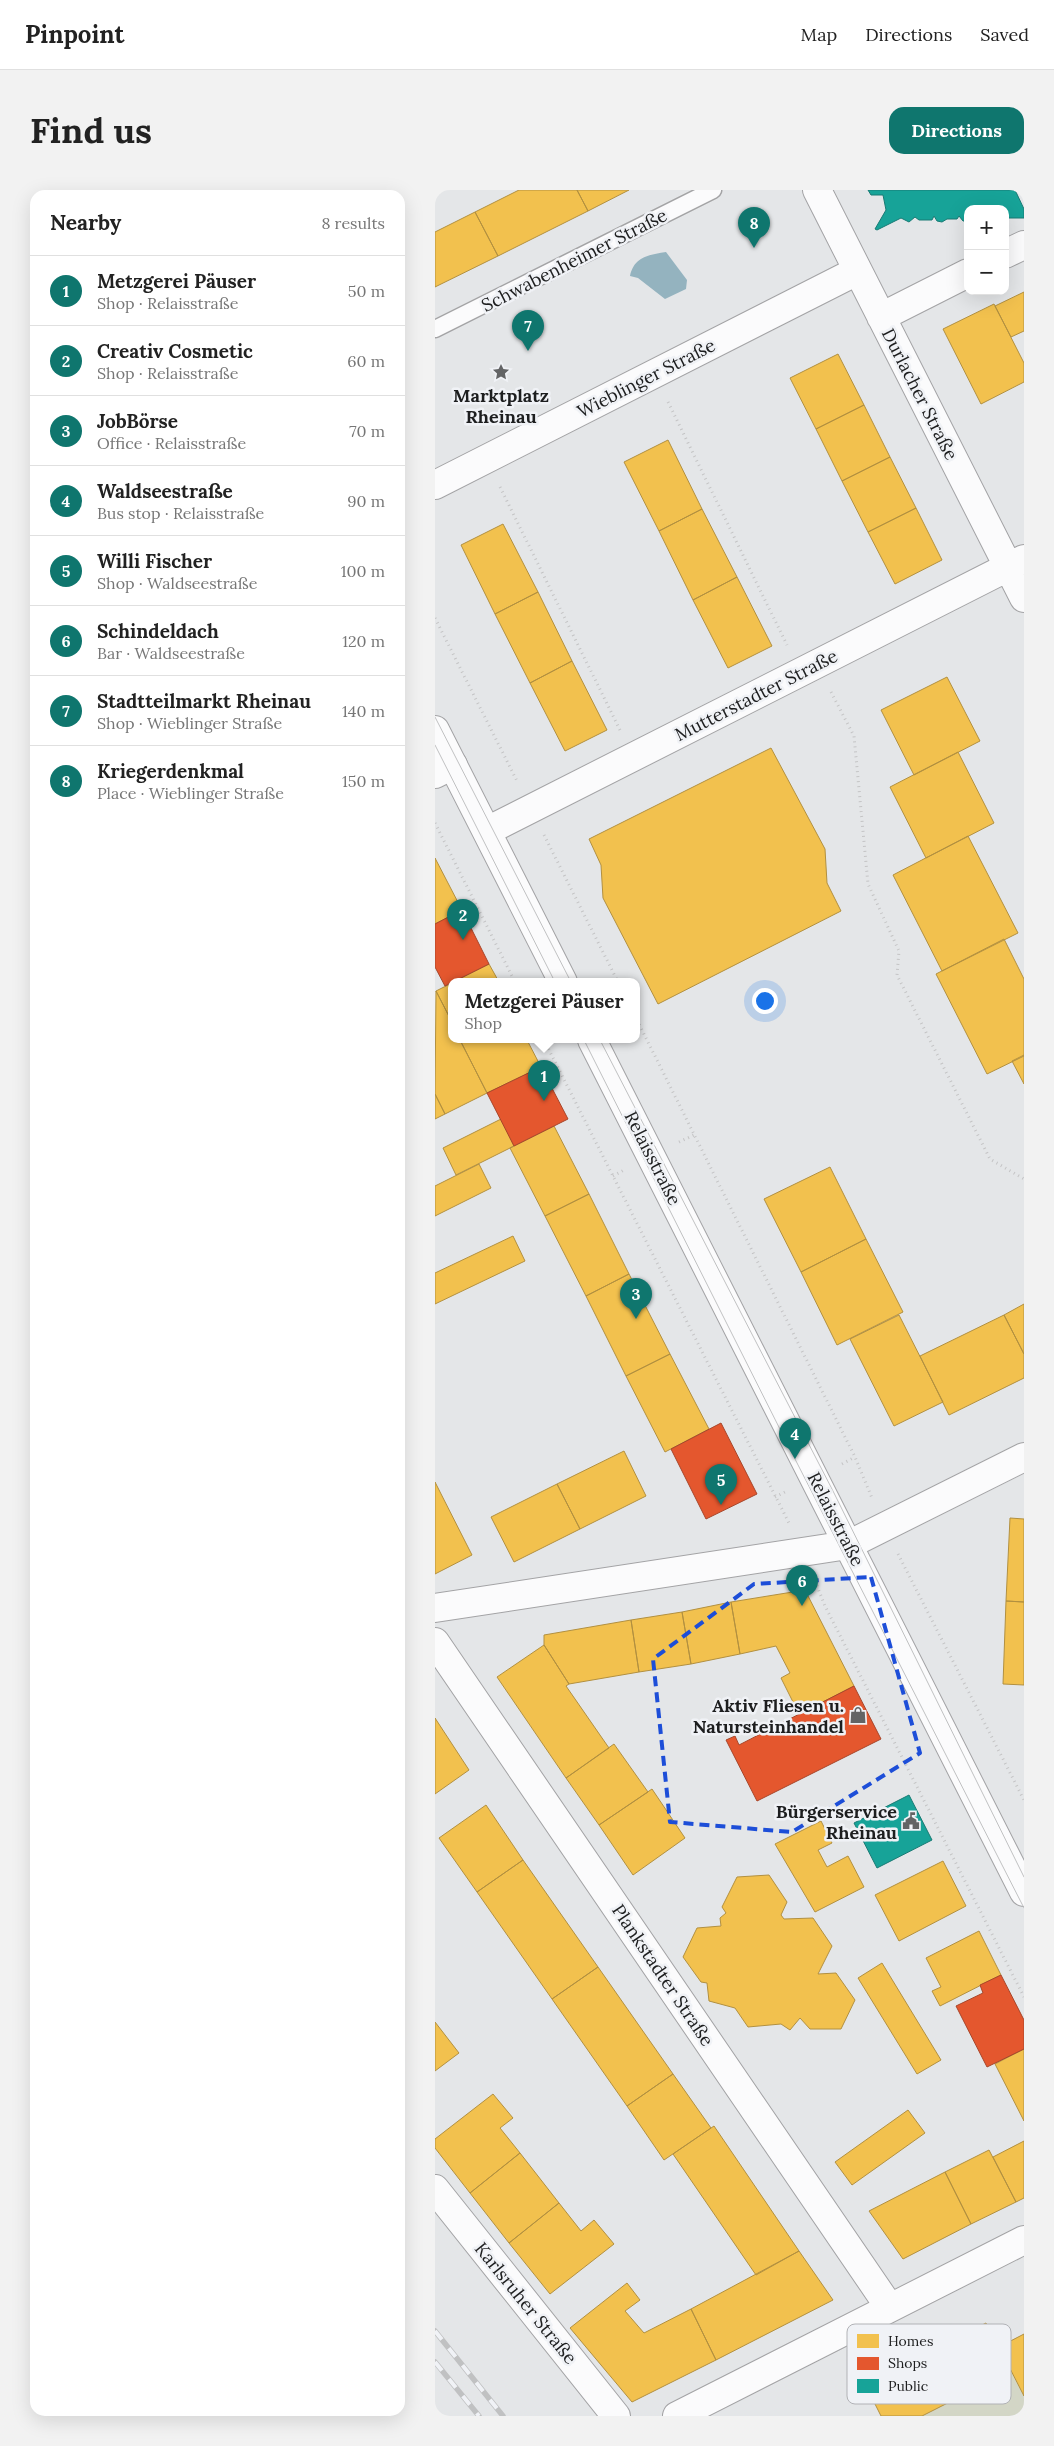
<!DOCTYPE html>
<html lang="en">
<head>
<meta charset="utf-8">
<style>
	body { margin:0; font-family:Lora,serif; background:#f2f2f2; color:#222 }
	.controls { position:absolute; right:15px; top:15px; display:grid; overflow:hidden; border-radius:10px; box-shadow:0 5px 20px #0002 }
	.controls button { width:45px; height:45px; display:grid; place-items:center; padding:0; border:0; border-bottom:1px solid #e0e0e0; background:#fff; color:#222; font:25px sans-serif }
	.you { position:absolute; left:329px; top:810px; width:18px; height:18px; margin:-12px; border:4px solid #fff; border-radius:50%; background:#1a73e8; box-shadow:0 0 0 8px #1a73e833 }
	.badge { display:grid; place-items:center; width:32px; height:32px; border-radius:50%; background:#0f766e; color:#fff; font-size:16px; font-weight:700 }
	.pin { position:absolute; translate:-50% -41px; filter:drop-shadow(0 1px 2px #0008) }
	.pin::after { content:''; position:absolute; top:26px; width:18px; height:15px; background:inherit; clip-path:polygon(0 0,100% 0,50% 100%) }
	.popup { position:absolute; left:13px; top:788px; width:192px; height:65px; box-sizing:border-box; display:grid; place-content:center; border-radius:10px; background:#fff; filter:drop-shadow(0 1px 4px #0005); font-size:16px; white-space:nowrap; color:#767676 }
	.popup b { font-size:19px; color:#222 }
	.popup::after { content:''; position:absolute; left:50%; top:100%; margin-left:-10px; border:10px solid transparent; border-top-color:#fff }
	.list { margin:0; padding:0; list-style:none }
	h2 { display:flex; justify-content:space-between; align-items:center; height:65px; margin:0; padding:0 20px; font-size:21px }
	h2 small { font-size:16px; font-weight:400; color:#767676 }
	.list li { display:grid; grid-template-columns:32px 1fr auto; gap:15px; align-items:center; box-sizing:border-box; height:70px; padding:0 20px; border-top:1px solid #e0e0e0 }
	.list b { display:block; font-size:19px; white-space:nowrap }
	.list p { margin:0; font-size:16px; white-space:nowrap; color:#767676 }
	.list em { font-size:16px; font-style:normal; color:#767676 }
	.map { position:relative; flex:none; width:589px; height:2226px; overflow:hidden; border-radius:15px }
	header { display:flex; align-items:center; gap:30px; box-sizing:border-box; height:70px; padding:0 25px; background:#fff; border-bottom:1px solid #e0e0e0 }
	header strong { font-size:24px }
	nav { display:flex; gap:28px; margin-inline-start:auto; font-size:18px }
	.intro { display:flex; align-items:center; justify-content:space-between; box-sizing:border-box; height:120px; padding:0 30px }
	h1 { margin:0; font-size:35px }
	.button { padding:12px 22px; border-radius:15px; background:#0f766e; color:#fff; font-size:18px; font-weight:700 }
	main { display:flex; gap:30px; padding:0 30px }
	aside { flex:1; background:#fff; border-radius:15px; box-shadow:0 5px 20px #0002 }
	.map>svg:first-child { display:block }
</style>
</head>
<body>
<header>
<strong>Pinpoint</strong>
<nav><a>Map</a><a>Directions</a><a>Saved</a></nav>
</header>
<div class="intro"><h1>Find us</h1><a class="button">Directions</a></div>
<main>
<aside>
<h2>Nearby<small>8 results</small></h2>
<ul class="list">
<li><span class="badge">1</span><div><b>Metzgerei Päuser</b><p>Shop · Relaisstraße</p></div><em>50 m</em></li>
<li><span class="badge">2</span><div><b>Creativ Cosmetic</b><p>Shop · Relaisstraße</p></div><em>60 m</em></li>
<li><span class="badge">3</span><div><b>JobBörse</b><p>Office · Relaisstraße</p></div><em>70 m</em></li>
<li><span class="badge">4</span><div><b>Waldseestraße</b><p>Bus stop · Relaisstraße</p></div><em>90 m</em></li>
<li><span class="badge">5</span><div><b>Willi Fischer</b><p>Shop · Waldseestraße</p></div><em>100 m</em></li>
<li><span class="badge">6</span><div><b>Schindeldach</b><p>Bar · Waldseestraße</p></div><em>120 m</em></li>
<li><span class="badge">7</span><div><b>Stadtteilmarkt Rheinau</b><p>Shop · Wieblinger Straße</p></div><em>140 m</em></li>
<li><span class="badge">8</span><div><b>Kriegerdenkmal</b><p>Place · Wieblinger Straße</p></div><em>150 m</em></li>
</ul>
</aside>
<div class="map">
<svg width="589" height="2226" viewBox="0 0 589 2226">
	<rect width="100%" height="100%" fill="#e4e6e8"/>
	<path fill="#d3d6c6" d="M576,2181L589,2206V2226H487Z"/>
	<path fill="#94b3bf" d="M231,62L252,90L251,99L230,109L203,88L195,86C199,67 213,65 231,62Z"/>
	<path fill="#f2c14e" stroke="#b29040" d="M84,0H142L153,21L63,66L40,22Z
		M142,0H194L153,21Z
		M40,22L63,66L0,97V42Z
		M589,102V141L576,147L560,116Z
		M559,114L589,173V192L546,214L508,139Z
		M403,164L429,215L381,239L355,188Z
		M429,215L455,267L407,291L381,239Z
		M233,250L267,319L224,341L189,272Z
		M455,267L481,318L433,342L407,291Z
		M481,318L507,370L460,394L433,342Z
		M267,319L302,387L258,410L224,341Z
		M68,334L103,402L60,424L26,355Z
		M302,387L337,456L293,478L258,410Z
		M103,402L137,471L95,493L60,424Z
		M137,471L172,540L130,561L95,493Z
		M512,487L545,551L479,585L446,520Z
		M336,558L390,659L392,693L406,721L223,814L168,708L166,675L154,649Z
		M523,562L559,633L491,668L455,597Z
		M533,646L583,743L507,781L458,685Z
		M0,668L27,720L0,734Z
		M569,749L589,789V866L552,884L501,784Z
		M54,774L64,792H18Z
		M17,793V832L1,801Z
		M1,801L17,832V850H25L52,903L10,924L0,904Z
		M25,850H92L106,877L52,903Z
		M589,865V894L577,871Z
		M0,904L10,924L0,929Z
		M66,929L79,956L21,985L8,958Z
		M119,936L154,1004L110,1026L75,958Z
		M44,974L56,998L0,1026V996Z
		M395,977L431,1049L366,1082L329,1009Z
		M154,1004L194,1084L151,1106L110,1026Z
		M78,1046L90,1071L0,1114V1083Z
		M431,1049L468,1122L402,1155L366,1082Z
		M194,1084L235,1164L191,1186L151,1106Z
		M589,1114V1164L569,1125Z
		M464,1125L508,1212L459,1236L415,1149Z
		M569,1125L589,1164V1188L514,1225L485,1166Z
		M235,1164L274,1239L230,1262L191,1186Z
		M189,1261L211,1306L145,1339L122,1294Z
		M0,1292L37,1365L0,1384Z
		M122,1294L145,1339L79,1372L56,1327Z
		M575,1328L589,1329V1412L571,1411Z
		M370,1400L419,1496L364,1524L346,1488L355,1483L341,1456L305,1464L296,1412Z
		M571,1411L589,1412V1495L568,1494Z
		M296,1412L305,1464L256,1474L247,1422Z
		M247,1422L256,1474L204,1482L196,1430Z
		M196,1430L204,1482L134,1494L109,1455V1445Z
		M109,1455L134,1494L131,1496L174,1558L131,1588L62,1487Z
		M0,1528L34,1580L0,1604Z
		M179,1554L213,1602L164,1635L131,1588Z
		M217,1599L250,1648L198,1685L164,1635Z
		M51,1615L88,1670L42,1702L4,1648Z
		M386,1631L397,1653L383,1660L392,1677L413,1666L429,1697L380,1722L340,1654Z
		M88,1670L163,1777L117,1809L42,1702Z
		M508,1671L531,1716L464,1751L440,1705Z
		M334,1685L352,1712L346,1725L349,1729L378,1728L397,1756L383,1784L401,1783L420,1810L406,1839H375L365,1828L355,1840L346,1834L313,1837L300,1818L274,1811L272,1793L266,1792L248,1767L262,1738L286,1736L285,1728L291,1723L287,1717L302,1687Z
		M544,1741L566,1785L505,1816L497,1801L506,1797L491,1768Z
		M447,1773L506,1870L482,1884L423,1788Z
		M163,1777L238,1884L192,1916L117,1809Z
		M0,1832L24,1863L0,1881Z
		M589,1859V1931L560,1874Z
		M238,1884L276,1938L229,1970L192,1916Z
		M58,1904L78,1928L65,1938L85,1963L35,2003L0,1958V1949Z
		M473,1920L490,1943L417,1995L400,1972Z
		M279,1936L364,2061L321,2085L238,1964Z
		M589,1951V2008L581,2012L558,1967Z
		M554,1960L581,2012L536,2034L510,1982Z
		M85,1963L124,2013L74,2053L35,2003Z
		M510,1982L536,2034L468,2069L434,2021Z
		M124,2013L146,2041L159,2030L179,2054L115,2104L74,2053Z
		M364,2061L398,2110L281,2170L256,2119Z
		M192,2093L205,2110L190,2121L209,2143L256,2119L281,2170L197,2212L135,2138Z
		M551,2133L576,2181L487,2226H446L430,2194Z
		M589,2144V2206L564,2157Z"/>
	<path fill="#e4572e" stroke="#a8462a" d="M27,720L54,774L10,796L0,777V734Z
		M106,877L133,929L79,956L52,903Z
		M286,1233L322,1304L271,1329L236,1259Z
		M419,1496L446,1549L322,1611L291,1550L300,1546L304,1555Z
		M566,1785L589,1830V1859L552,1877L521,1816L548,1803L545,1795Z"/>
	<path fill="#17a398" stroke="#197b74" d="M433,0H580L589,19V28H570V19H533V31H528L524,26L522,29H512L507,32L502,31L499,26L497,30H484L480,27L474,32L466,28L442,40L440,39L451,20L448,5H436Z
		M474,1605L497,1650L442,1678L419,1633Z"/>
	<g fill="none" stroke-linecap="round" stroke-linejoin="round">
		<g stroke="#a3a3a5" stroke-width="19">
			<path id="service" d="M0,139L278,0"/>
		</g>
		<g stroke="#a3a3a5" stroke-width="30">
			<path id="minor" d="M382,0L589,408
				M570,64L589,55
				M446,127L533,83
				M0,295L422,81
				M0,584L18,575
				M52,641L589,369
				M0,1418L413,1355L589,1267
				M0,1452L455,2118
				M0,1999L181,2226
				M242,2226L589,2050"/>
		</g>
		<g stroke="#a3a3a5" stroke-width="30">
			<path id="secondary" d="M0,540L128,792
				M157,850L589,1702"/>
		</g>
		<path stroke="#c4c4c5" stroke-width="3" stroke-dasharray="1 4" stroke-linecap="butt" d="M233,212L352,455
			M65,297L185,540
			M0,428L83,593
			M396,502L419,546L433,694L464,761L462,785L555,969L589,989
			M0,633L80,792
			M109,645L183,792
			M202,830L420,1267L437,1308
			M109,850L354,1333
			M244,952L259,945
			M178,986L189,980
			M407,1274L420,1267
			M340,1307L352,1301
			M463,1364L589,1610
			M380,1391L390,1416L589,1807"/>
		<use href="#service" stroke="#fbfbfc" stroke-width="16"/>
		<use href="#minor" stroke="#fbfbfc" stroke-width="28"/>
		<use href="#secondary" stroke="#fbfbfc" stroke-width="28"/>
		<path stroke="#c0c1c2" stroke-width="1" d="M0,527L136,792
			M0,555L120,792
			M149,850L360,1269L589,1718
			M165,850L398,1301L589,1687"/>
		<g stroke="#c0c1c2" stroke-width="5.5">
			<path id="rail" d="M0,2141L68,2226
				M0,2172L44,2226"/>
		</g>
		<use href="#rail" stroke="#f0f2f6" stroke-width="4" stroke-dasharray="11" stroke-linecap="butt"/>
	</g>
	<path fill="none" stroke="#1d4ed8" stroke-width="4" stroke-dasharray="10 6" stroke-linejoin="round" d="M436,1387L485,1563L357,1642L235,1632L218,1469L319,1394Z"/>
	<defs>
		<g id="sight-bare" transform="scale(1.35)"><path d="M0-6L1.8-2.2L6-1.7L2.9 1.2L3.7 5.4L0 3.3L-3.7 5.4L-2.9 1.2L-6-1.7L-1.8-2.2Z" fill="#636465" stroke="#f0f2f6" stroke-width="2.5" paint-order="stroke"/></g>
		<g id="shop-bare" transform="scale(1.35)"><path d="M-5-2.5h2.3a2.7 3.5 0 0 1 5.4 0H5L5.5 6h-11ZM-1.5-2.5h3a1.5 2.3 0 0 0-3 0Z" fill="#636465" stroke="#f0f2f6" stroke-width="2.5" paint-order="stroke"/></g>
		<g id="civic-bare" transform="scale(1.35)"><path d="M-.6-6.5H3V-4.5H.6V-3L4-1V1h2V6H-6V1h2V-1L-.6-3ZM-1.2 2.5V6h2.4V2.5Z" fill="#636465" stroke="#f0f2f6" stroke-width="2.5" paint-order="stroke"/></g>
	</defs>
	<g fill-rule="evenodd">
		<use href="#sight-bare" x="66" y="182"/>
		<use href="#shop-bare" x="423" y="1525"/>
		<use href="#civic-bare" x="476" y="1631"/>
	</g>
	<g text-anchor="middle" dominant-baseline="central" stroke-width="5" stroke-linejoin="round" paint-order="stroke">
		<g font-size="18" fill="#1d1e1f" stroke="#f0f2f6">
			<text transform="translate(139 70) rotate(-27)">Schwabenheimer Straße</text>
			<text transform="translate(211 188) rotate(-27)">Wieblinger Straße</text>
			<text transform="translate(485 204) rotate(63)">Durlacher Straße</text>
			<text transform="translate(321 505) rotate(-27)">Mutterstadter Straße</text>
			<text transform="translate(218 968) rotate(63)">Relaisstraße</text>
			<text transform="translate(401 1329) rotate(63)">Relaisstraße</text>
			<text transform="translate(228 1785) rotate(56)">Plankstadter Straße</text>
			<text transform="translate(91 2113) rotate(51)">Karlsruher Straße</text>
		</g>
		<g font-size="18" font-weight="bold" fill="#1d1e1f" stroke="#f0f2f6" text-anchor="end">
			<text x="66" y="205" text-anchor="middle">Marktplatz<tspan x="66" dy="21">Rheinau</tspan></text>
			<text x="409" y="1515">Aktiv Fliesen u.<tspan x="409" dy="21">Natursteinhandel</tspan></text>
			<text x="462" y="1621">Bürgerservice<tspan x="462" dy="21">Rheinau</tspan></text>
		</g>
	</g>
	<rect x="412" y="2134" width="164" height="80" rx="8" fill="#f0f2f6" stroke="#b1b2b6" stroke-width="1"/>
	<rect x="422" y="2144" width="22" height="14" fill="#f2c14e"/>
	<rect x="422" y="2167" width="22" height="13" fill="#e4572e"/>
	<rect x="422" y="2189" width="22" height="14" fill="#17a398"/>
	<g font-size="14" fill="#1d1e1f">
		<text x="453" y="2156">Homes</text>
		<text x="453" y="2178">Shops</text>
		<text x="453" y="2201">Public</text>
	</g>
</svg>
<div class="controls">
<button>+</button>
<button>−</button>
</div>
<div class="you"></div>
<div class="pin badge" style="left:109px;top:911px">1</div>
<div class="popup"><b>Metzgerei Päuser</b>Shop</div>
<div class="pin badge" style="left:28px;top:750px">2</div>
<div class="pin badge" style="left:201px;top:1129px">3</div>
<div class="pin badge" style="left:360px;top:1269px">4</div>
<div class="pin badge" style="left:286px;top:1315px">5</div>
<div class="pin badge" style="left:367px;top:1416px">6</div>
<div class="pin badge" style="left:93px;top:161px">7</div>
<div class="pin badge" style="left:319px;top:58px">8</div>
</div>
</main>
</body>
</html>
